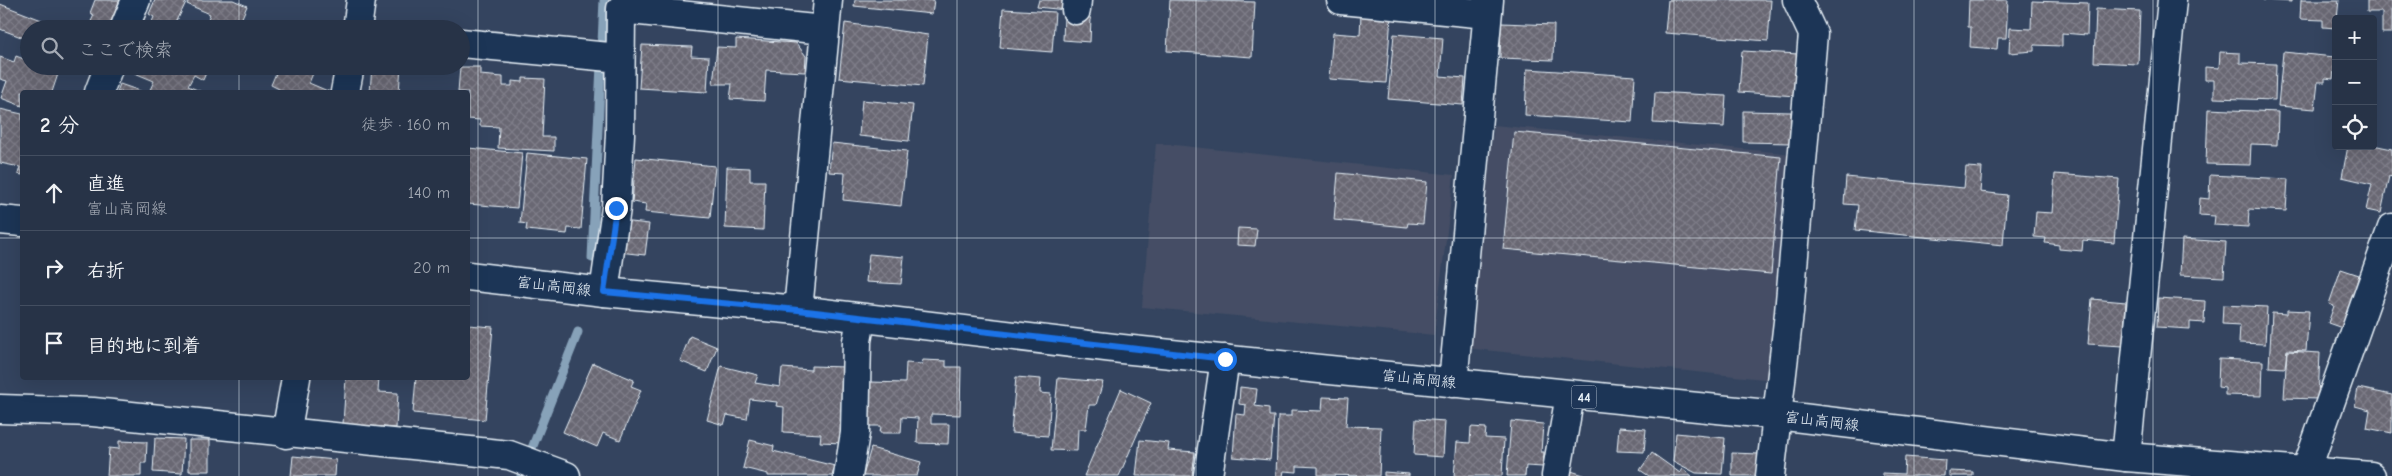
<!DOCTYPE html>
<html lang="ja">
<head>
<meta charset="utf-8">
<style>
	body { margin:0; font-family:"Comic Neue","Klee One",sans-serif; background:#333f52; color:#f1f3f6 }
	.controls { position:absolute; right:15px; top:15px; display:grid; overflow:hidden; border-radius:5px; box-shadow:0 5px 20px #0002 }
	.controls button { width:45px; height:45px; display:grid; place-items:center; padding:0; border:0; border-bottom:1px solid #434e60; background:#273347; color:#f1f3f6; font:25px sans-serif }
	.stop { position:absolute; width:15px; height:15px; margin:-11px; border:4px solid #1a73e8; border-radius:50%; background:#fff }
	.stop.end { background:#1a73e8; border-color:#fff; box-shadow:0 1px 5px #0008 }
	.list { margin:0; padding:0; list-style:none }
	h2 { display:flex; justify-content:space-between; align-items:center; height:65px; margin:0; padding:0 20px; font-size:21px }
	h2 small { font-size:16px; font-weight:400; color:#a4aab4 }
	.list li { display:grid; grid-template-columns:32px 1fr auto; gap:15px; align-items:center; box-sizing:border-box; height:75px; padding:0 20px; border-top:1px solid #434e60 }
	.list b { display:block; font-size:19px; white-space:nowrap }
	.list p { margin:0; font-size:16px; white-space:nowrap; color:#a4aab4 }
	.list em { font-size:16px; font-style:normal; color:#a4aab4 }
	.icon { flex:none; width:28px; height:28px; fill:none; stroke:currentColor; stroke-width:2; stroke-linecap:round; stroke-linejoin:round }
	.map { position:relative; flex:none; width:2392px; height:476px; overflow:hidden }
	.search { position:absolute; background:#273347; box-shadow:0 5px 20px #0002; left:20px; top:20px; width:450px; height:55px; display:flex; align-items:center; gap:12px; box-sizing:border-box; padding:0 18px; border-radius:28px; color:#a4aab4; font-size:19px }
	.panel { position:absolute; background:#273347; box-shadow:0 5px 20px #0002; left:20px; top:90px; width:450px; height:290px; border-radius:5px }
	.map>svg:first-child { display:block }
</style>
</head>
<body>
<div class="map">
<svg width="2392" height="476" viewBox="0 0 2392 476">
	<defs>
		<pattern id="building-cross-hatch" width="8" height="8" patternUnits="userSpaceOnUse" patternTransform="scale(1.25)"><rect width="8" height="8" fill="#696773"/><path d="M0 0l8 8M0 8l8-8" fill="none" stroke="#7e7d88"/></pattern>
	</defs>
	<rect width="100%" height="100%" fill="#34445f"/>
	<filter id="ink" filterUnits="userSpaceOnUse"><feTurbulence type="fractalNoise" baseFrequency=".02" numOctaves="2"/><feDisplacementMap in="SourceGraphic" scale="10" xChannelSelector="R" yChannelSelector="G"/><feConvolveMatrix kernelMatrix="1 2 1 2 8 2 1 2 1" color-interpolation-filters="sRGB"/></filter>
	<g filter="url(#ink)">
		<path fill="#444e65" d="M1494,125L1793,154L1773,380L1465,348Z
			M1156,143L1454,175L1434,335L1142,307Z"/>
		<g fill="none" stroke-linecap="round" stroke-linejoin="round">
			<path stroke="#87a2b9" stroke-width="9" d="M592,258L604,0
				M521,476L578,332"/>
		</g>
		<path fill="url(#building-cross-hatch)" stroke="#e8f1f8" d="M95,0H120L108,29L88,28L94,15L90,13Z
			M155,0H187L175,25L182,29H149L154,17L149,14Z
			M189,0H233L247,6L237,29H204L210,14L187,4Z
			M855,0H934L932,14L854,6Z
			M1039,0H1066V10L1037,7Z
			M1170,0L1255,2L1252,57L1167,51Z
			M1668,0H1771L1768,41L1665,33Z
			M1969,0H2008L2006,38H1998L1997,49L1970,47L1971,27H1968Z
			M2263,0H2292V2Z
			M2301,0H2339L2336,28L2323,27V20L2300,19Z
			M2367,0H2392V33H2382V12H2367Z
			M2032,1L2088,3L2087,35L2062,33V46L2034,45V51L2009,53L2010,28L2031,29Z
			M0,4L65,29H29V40L0,29Z
			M1003,9L1055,12L1052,52L1000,48Z
			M2096,9L2140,11L2138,64L2094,62Z
			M1361,14L1391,16L1386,83L1329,79L1333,33L1360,35Z
			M1064,16L1091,18L1090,42L1063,40Z
			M845,23L928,35L923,86L839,78Z
			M1501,23L1554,25L1553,60L1500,58Z
			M1394,34L1443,38L1440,76L1465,78L1463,105L1388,99Z
			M736,39L796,43L806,56L805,72L766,70L764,101L730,99L732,84H713L717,47L736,48Z
			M642,45L692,47L691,56L709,57L707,92L639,88Z
			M1742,51L1799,54L1796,96L1739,92Z
			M2220,52L2240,53V63L2276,64L2275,100L2214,98V80H2205V67L2219,68Z
			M2283,52L2335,57L2333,79L2325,78V82H2318L2315,109L2278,106Z
			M16,56L29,61V66H45L50,68L48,71L58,74L52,92H22V106L1,98L7,81L0,79V57L14,62Z
			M55,66H76L74,73Z
			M132,66H187L195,70L197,66L208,68L203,80L194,75L188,86L202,92H149L154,81L130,71Z
			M279,66H316L309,83L330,92H285L271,85Z
			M372,66H401L399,92H370Z
			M460,67H480V75L503,77V86H512V81L523,82V78L545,79L542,137H554V151L498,148L499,127L480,126V120L468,119V92H458Z
			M1527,69L1635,76L1632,122L1525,115Z
			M120,84L143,92H117Z
			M1655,92L1726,96L1724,127L1653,123Z
			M862,100L913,105L909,141L859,136Z
			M0,109L22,114V175L18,174L20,167L0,163Z
			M2208,109L2278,112L2277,145L2251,144L2250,165L2206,164Z
			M1743,111L1791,112V143L1743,142Z
			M1514,132L1781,157L1771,274L1503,249Z
			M832,143L907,151L901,206L843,200L845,173L829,172Z
			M2373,145L2392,149V177L2389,176L2381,213L2366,210L2372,184L2342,177L2348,146Z
			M468,148L522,153L517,208L468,204Z
			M527,153L587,159L581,229L568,228L567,234L526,230L527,224L520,223Z
			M636,158L715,166L710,218L645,212L646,204L632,202Z
			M727,167L750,168V181H765L763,230L725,228Z
			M1966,167L1982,168L1980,192L2007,195L2003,245L1855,230L1858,205L1844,204L1846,177L1964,188Z
			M1338,173L1427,182L1423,224L1408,223L1407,227L1334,220Z
			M2055,174L2119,179L2114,243L2083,240L2082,251L2059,249V245L2045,243L2046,238L2034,237L2036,212L2052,213Z
			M2210,175L2288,179L2286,211L2249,209L2248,227L2214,225L2215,216L2199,215L2200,198L2209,199Z
			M622,221L649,224L645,255L619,252Z
			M1238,228L1257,229L1255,246L1237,245Z
			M2182,239L2226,242L2224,277L2180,275Z
			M869,254L904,257L901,284L866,282Z
			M2341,269L2359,275L2357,282L2360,283L2345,329L2328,323L2334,306L2329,304Z
			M2158,298L2205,301L2204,323L2190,322V329L2157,327Z
			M2092,299L2126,302L2123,346L2088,344Z
			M2223,305L2267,307L2265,344L2239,343L2240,325L2222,324Z
			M2287,310L2309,311L2306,351L2287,350L2285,368L2269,367L2272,313L2287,314Z
			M468,325L493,327L485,420L413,413L416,378H468Z
			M690,336L717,347L707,372L680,361Z
			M2287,351L2320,353L2318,399L2284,398Z
			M2219,359L2263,361L2262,396L2225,395V388L2218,387Z
			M923,360L946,361V367H961L960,415L931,414V424H949L948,444L917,443L918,418L902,417L901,433H880L881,426H868L870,382L905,383L906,363L922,364Z
			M593,363L634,380L631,386L641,390L620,440L603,433L597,447L563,432Z
			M721,366L758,375L755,383L780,387L782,368L811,370V366L845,367L841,419H845L843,443L820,442L821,434L783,432L784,407L776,406L777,402L750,399L747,419L727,415L724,425L707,420Z
			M1016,377L1041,379L1040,393L1051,394L1048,436L1011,433Z
			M346,378H379L378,392L398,393L396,428L343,424Z
			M1058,378L1103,382L1096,405H1089L1086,429H1078L1077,451L1051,450Z
			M1240,387L1257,389L1255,406L1269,408V416H1274L1270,460L1233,457L1236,414L1245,415L1246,405L1239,404Z
			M2358,388L2392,395V433L2367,428L2370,410L2355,406Z
			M1121,389L1151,403L1119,476H1084Z
			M1323,397L1348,398L1346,426L1381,427L1379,476L1318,475V467L1297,466V472L1284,471L1283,476H1276L1278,416H1291V410L1322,411Z
			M1416,419L1445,421L1443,457L1414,455Z
			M1511,421L1543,424L1541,452H1544L1543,467L1526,466L1525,476H1507Z
			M1471,427L1486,428L1485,438L1504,439L1502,476H1454L1457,442L1470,443Z
			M1619,427L1646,429L1644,452L1617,451Z
			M1676,433L1725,438L1722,474L1696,473L1673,461Z
			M155,438L184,439L182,474L153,472Z
			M189,440H210V471H189Z
			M750,440L774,446L773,451L835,466L832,476H768V474L743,468Z
			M1140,440L1169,443L1168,450L1195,452L1192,476H1136Z
			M119,441L147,442L146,463H141V476H107L109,448L119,449Z
			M871,448L921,462L917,476H863Z
			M1652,453L1680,473L1683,469L1692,476H1649L1640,470Z
			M1732,453L1759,454L1758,476H1732Z
			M293,456L336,460L335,476H291Z
			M1905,457L1945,460L1944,476H1882V473L1904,474Z
			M1571,471L1587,476H1570Z
			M1949,471L1973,472V476H1949Z
			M1384,472L1409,474V476H1384Z"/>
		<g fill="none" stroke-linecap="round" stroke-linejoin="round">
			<g stroke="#e8f1f8" stroke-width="31">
				<path id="minor" d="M1341,0L1487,14
					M1076,10L1077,0
					M357,29L361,0
					M461,43L620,58
					M345,92L350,66
					M604,292L616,208L620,134L621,9L824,30
					M798,310L828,0
					M1453,383L1489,0
					M0,409L93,412L509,455L566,476
					M286,434L296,378
					M2126,457L2172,0
					M2306,471L2392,228
					M848,476L855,433L857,341L861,319
					M1208,476L1225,359
					M1556,476L1570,395
					M1770,476L1789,313L1813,34L1797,0"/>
			</g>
			<g stroke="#e8f1f8" stroke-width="31">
				<path id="major" d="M124,29L136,0
					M99,92L109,66
					M0,220L22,222
					M468,276L604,292L798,310L1122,349L1777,415L2126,457L2371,476"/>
			</g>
			<use href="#minor" stroke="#1d3557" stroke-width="28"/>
			<use href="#major" stroke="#1d3557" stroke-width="28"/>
		</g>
	</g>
	<g fill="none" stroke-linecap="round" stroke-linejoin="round" filter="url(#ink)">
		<path stroke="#1a73e8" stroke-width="6" d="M616,208L604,292L798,310L1225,359"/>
	</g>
	<path fill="none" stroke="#e8f1f8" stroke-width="1" stroke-opacity="0.55" d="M239,0V29M478,0V476M718,0V476M957,0V476M1196,0V476M1435,0V476M1674,0V476M1914,0V476M2153,0V476M239,66V92M0,238H22M468,238H2392M239,378V476"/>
	<g text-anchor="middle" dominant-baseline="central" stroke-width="4.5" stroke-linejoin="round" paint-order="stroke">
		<rect fill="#1d3557" stroke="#abb9c8" stroke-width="1" x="1571.5" y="385.5" width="25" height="23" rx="4"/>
		<g font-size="14" font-weight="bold" fill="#e8f1f8">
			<text x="1584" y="397">44</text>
		</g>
		<g font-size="15" fill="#e8f1f8" stroke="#1d3557">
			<text transform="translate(554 286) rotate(7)">富山高岡線</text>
			<text transform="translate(1419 379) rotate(6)">富山高岡線</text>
			<text transform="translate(1822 421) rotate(7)">富山高岡線</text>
		</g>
	</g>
</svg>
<div class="controls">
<button>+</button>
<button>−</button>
<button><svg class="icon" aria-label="locate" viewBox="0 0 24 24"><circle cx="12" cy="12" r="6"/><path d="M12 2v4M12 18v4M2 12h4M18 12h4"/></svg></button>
</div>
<div class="stop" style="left:1225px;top:359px"></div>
<div class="stop end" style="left:616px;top:208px"></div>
<div class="search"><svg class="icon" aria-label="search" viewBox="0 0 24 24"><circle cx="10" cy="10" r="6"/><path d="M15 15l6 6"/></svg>ここで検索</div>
<section class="panel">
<h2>2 分<small>徒歩 · 160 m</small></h2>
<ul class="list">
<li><svg class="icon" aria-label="ahead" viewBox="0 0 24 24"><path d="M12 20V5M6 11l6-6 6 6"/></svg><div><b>直進</b><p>富山高岡線</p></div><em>140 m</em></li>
<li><svg class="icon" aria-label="right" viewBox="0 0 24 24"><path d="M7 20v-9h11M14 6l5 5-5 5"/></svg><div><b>右折</b></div><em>20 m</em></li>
<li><svg class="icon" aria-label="arrive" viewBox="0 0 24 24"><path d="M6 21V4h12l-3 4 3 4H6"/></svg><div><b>目的地に到着</b></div></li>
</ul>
</section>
</div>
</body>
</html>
